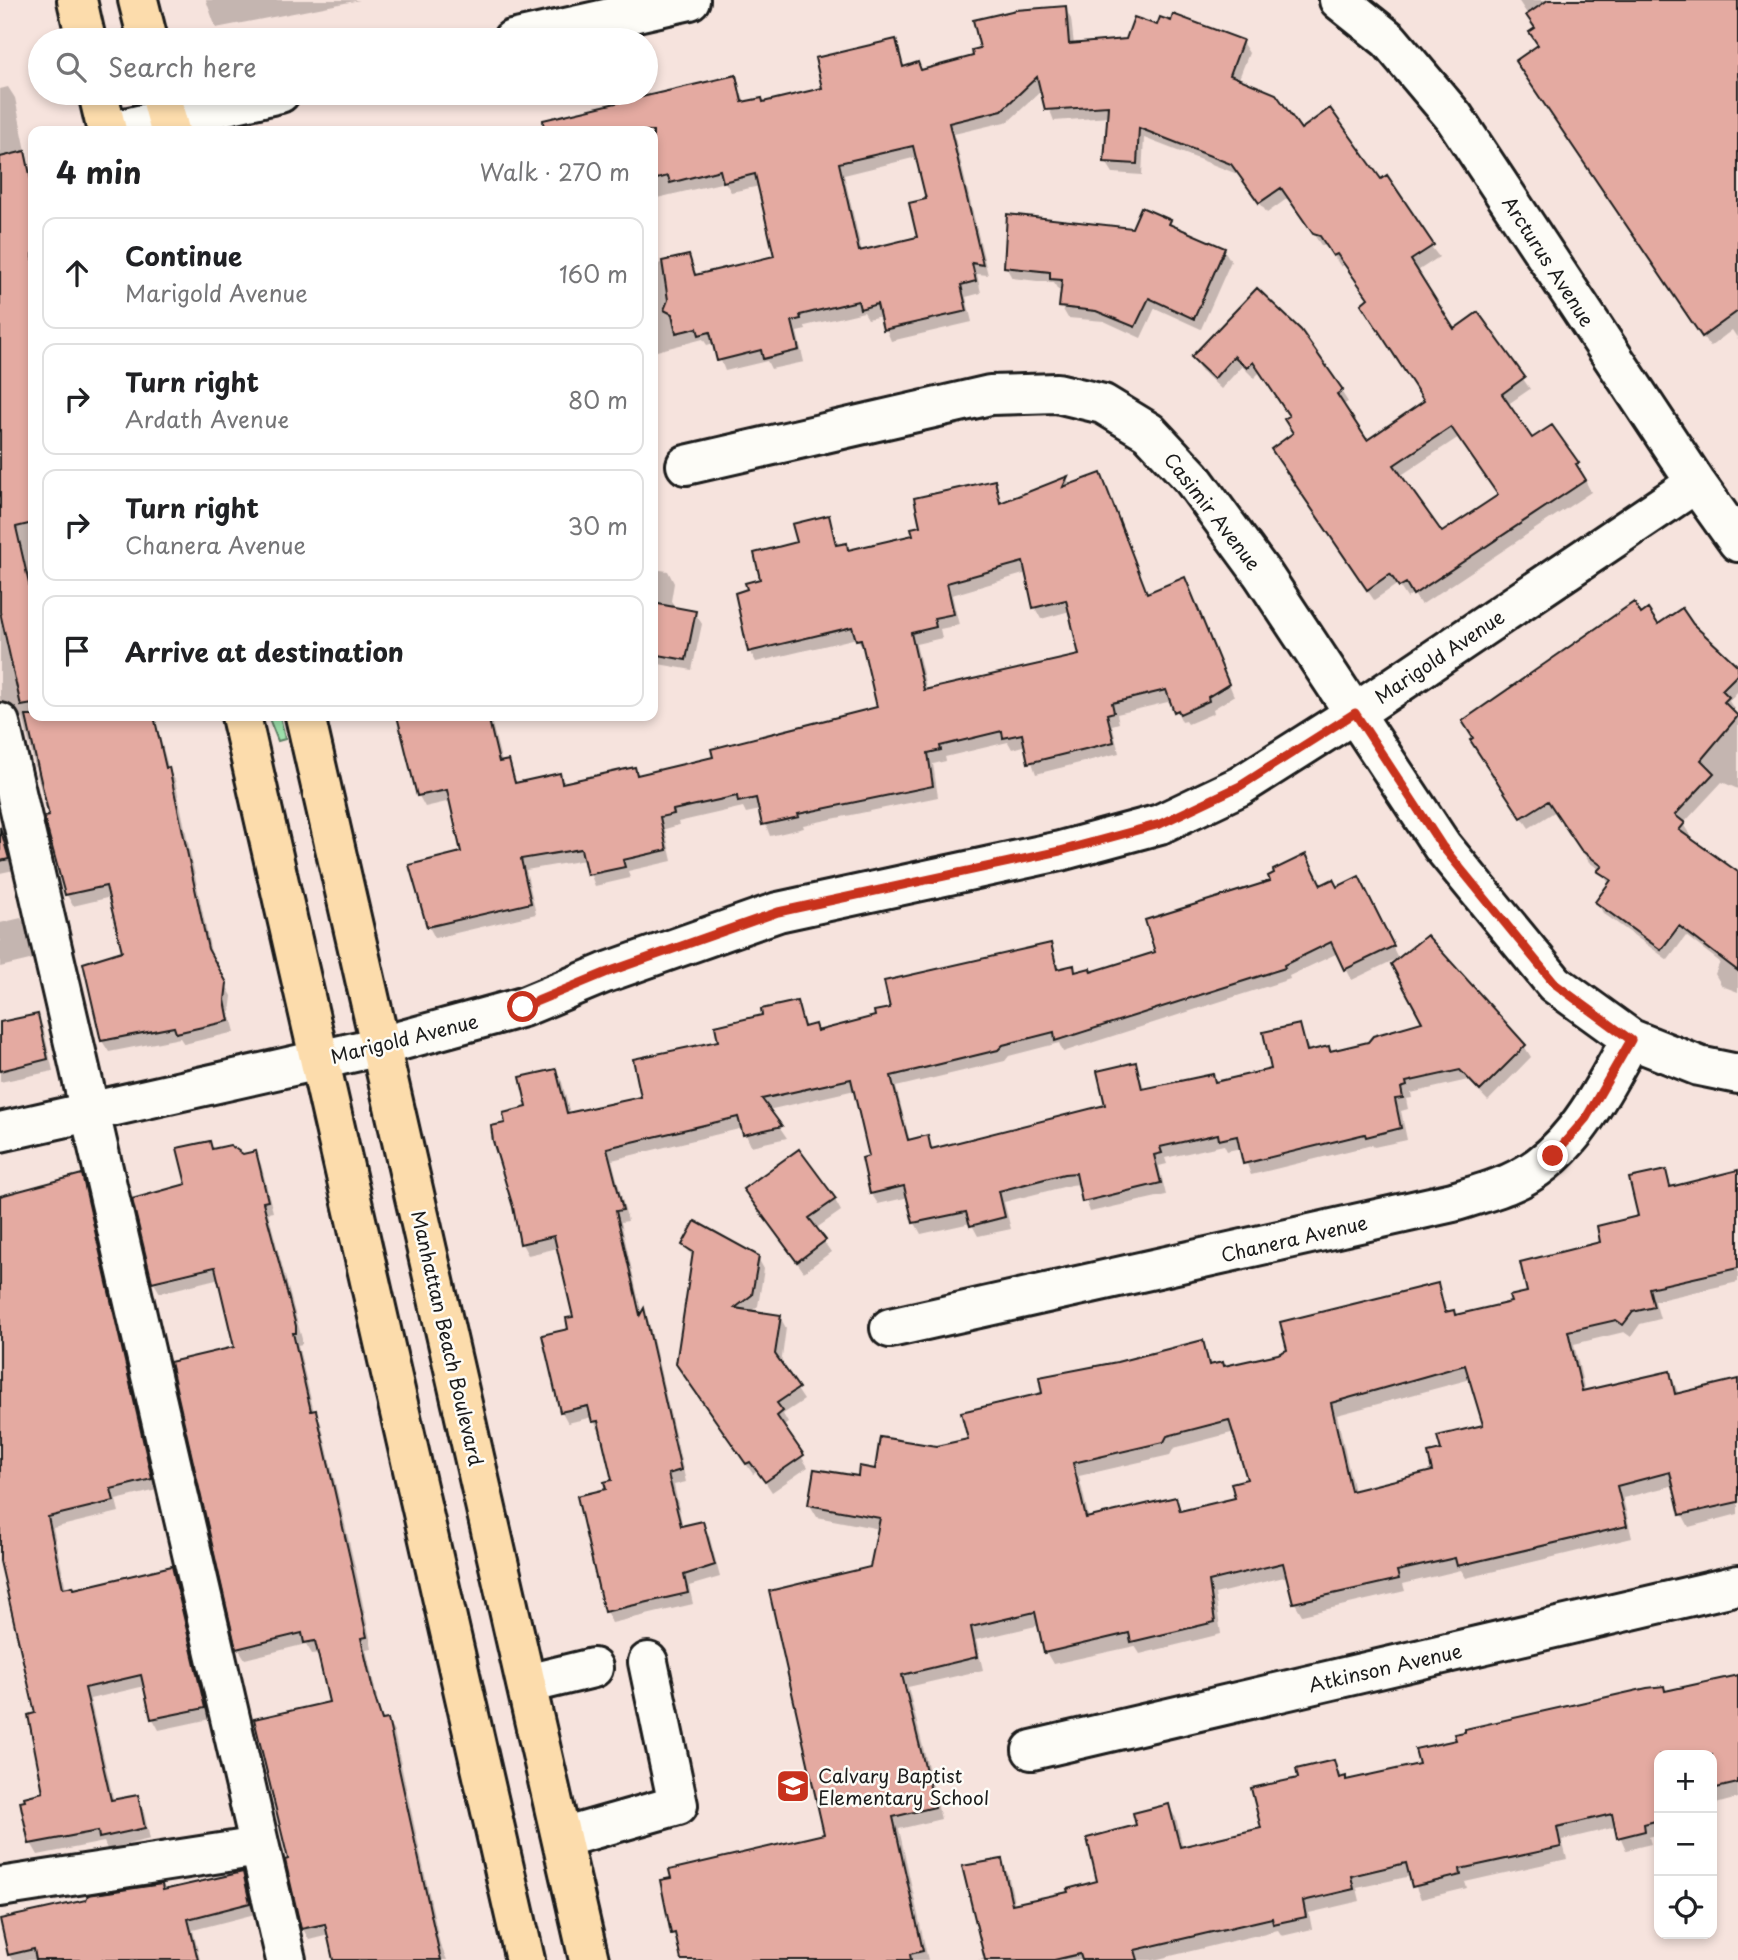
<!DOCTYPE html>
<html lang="en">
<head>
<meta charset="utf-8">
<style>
	body { margin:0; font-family:"Playpen Sans",sans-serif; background:#f6f6f6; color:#202124 }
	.controls { position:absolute; right:21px; bottom:21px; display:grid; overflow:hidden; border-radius:14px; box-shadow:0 4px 10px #0003 }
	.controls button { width:63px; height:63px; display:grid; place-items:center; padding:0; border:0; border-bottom:2px solid #e0e0e0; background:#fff; color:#202124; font:35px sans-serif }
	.stop { position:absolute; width:21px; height:21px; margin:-16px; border:5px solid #c8321e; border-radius:50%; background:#fff }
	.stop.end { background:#c8321e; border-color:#fff; box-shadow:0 2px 7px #0008 }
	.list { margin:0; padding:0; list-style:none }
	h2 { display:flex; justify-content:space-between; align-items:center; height:91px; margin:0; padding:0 28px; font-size:30px }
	h2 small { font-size:23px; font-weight:400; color:#757577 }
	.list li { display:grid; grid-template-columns:46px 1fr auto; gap:21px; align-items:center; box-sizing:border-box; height:112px; margin:0 14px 14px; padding:0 14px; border:2px solid #e0e0e0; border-radius:14px }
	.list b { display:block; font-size:26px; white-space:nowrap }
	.list p { margin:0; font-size:23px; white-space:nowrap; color:#757577 }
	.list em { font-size:23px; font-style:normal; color:#757577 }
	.icon { flex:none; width:38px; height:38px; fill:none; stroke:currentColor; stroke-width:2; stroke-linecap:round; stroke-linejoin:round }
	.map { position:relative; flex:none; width:1738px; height:1960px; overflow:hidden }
	.search { position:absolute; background:#fff; box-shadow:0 4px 10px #0003; left:28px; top:28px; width:630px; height:77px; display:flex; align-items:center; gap:18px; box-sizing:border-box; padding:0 24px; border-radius:38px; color:#757577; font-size:26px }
	.panel { position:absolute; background:#fff; box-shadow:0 4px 10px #0003; left:28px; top:126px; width:630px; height:595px; border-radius:14px }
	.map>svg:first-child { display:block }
</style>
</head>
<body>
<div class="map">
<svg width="1738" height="1960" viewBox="0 0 1738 1960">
	<rect width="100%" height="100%" fill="#f6e3dd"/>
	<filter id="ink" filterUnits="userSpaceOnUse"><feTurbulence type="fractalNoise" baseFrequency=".0143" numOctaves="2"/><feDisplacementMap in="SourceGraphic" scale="14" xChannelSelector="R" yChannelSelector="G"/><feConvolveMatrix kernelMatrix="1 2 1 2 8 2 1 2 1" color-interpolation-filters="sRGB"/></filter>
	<g filter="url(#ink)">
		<path fill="#9de1ac" stroke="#5c7e64" stroke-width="2" d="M268,716H280L285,739L278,741Z"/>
		<path fill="#0003" fill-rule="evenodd" d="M206,0H360L216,28Z
			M1518,0H1738V339L1732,330L1710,347L1523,72L1539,46L1537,29Z
			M1065,8L1071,19L1074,45L1128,40L1158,28L1242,42L1249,53L1238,81L1301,131L1380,181L1439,257L1416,272L1453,331L1478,315L1530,389L1507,405L1531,441L1577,464L1591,492L1421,605L1413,593L1407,598L1398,584L1374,600L1279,461L1295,434L1291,417L1260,372L1254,378L1242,366L1221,389L1200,369L1193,357L1257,291L1341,391L1348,402L1342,405L1367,442L1426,402L1370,299L1345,264L1341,267L1328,247L1321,245L1288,198L1267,213L1240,175L1144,138L1142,175L1113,173L1106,162L1109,117L1054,121L1042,90L1009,121L954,134L988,275L977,274L981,293L966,297L972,322L891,341L881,316L868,319L864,312L805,326L806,330L797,332L804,362L771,369L767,361L725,371L714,343L707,345L703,339L653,352V265L689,257L697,276L776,257L760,186L731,192L725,182L653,199V131H576L571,113L735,77L745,103L763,104L824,89L895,41L905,68L922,72L975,57ZM917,157L928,200L919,238L862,252L844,175ZM1459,437L1500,496L1442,535L1400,476Z
			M8,87L15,98L33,184V716H154L169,770L175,780L213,962L232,996L230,1013L235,1032L184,1044L180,1038L109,1052L102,1041L124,952L111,897L73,906L67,895L23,718L13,713L0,714V89Z
			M1169,221L1173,227L1224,250L1231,261L1201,329L1155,308L1141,338L1104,321L1068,318L1061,306L1063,290H1058L1054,283L1012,278L1006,267Z
			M1100,475L1148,595L1190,590L1234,696L1213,709L1214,713L1188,724L1186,721L1182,722L1172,701L1117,714L1119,723L1112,725L1119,753L1036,774L1026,745L1012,749L1008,742L945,757L946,761L933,764L938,797L803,825L804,828L770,836L760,810L746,813L743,807L678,822L679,825L665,829L672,861L628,871L630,878L595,886L585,860L526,870L536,914L435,938L429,927L463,853L451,801L425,807L419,796L400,721L420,716H490L502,763L508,762L517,784L559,775L565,785L634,769L638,776L715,759L879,708L865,651L857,638L756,662L750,651L749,591L828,517L839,546L846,545L849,551L915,536L923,527L994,482L1003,504L1067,479L1071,486ZM1027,573L1035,608L1041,619L1070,611L1081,657L927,691L916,644L942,638L940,629L959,625L952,595Z
			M653,569L668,571L674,583L671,601L677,609L695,613L702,624L692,670L653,663Z
			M1641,616L1657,626L1692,625L1738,668V691L1729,701L1734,709L1732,711L1738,717V789L1722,782L1683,824L1690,835L1688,838L1738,874V992L1722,986L1715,974L1720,962L1686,936L1668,960L1603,913L1597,902L1610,885L1600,870L1589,862L1556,811L1529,828L1478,752Z
			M0,809L14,870L0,873Z
			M1321,887L1364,889L1398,958L1352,980L1338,953L1289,976L1290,979L1063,1052L1059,1043L1009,1056L1005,1061L896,1087L910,1141L927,1137L934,1150L1107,1107L1135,1064L1145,1090L1212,1076L1216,1083L1273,1070L1299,1026L1310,1052L1524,1046L1531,1057L1488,1101L1468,1080L1411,1093L1412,1098L1406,1099L1408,1109L1401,1111L1407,1140L1374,1147L1372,1145L1251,1175L1241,1148L1227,1151L1224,1145L1165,1158L1167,1164L1159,1166L1166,1195L1090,1212L1080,1184L1071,1185L1004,1202L1011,1229L978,1236L971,1223L921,1234L915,1223L909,1197L878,1204L871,1193V1158L855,1090L768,1110L787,1138L751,1146L743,1128L612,1160L628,1221L621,1222L642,1315L644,1312L649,1322L686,1482L674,1485L683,1528L702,1523L709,1535L720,1577L689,1586L693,1604L612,1623L606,1611L608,1490L614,1481L603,1432L600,1433L592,1417L568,1423L562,1412L570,1330L575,1318L558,1248L528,1255L522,1244L515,1207L507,1124L529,1109L556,1071L562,1082L570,1114L643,1099L721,1042L764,1016L797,1003L806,1028L814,1026L818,1033L877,1018L1050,945L1060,970L1073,967L1076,973H1091L1158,953Z
			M21,918L28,929L34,959L0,967V923Z
			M37,1016L43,1027L53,1071L0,1082V1022Z
			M209,1143L213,1151L242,1156L255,1153L261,1164L273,1212L268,1213L302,1339V1344L298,1345L314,1412L321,1423L356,1571L372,1648L366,1649L380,1711L384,1722L387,1721L394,1732L440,1944L447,1960H335L329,1935L309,1940L303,1929L287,1861L290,1860L331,1703L319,1653L312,1654L306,1644L245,1659L238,1648L236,1348L220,1278L160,1293L154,1283L224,1266L223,1263L153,1282L188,1185Z
			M1665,1172L1673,1188L1738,1172V1282L1655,1301L1660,1319L1640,1324L1631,1337L1624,1332L1574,1344L1585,1392L1670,1373L1679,1395L1738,1385V1514L1689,1527L1682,1514L1675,1485L1623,1498L1632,1538L1466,1578L1461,1570L1403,1584L1405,1591L1302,1615L1295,1603L1288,1576L1215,1594L1221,1634L1140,1654L1135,1646L1053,1664L1046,1652L1040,1625L976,1640L983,1670L908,1687L941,1819L899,1829L928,1960H682L662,1882L827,1835L880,1529L817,1517L810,1505L876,1471L936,1448L970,1440L1044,1394L1118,1363L1202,1342L1212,1366L1225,1368L1279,1355L1437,1285L1448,1313L1456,1317L1513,1304L1640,1218ZM1471,1379L1485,1426L1434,1472L1354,1492L1337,1415ZM1235,1432L1250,1481L1237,1499L1183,1512L1175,1499L1089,1519L1079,1476L1170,1455L1174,1448Z
			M81,1176L87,1187L157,1490L116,1500L119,1512L53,1528L66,1589L74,1591L172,1568L178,1579L210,1719L159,1730L153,1719L145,1686L90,1699L114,1802L137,1797L143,1808L150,1839L107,1849L104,1842L38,1855L31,1843L46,1794L37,1715L0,1541V1197Z
			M835,1200L841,1211L815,1229L831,1252L804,1272L752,1201Z
			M684,1245L758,1258L764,1269L758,1306L750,1312L780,1317L786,1328L781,1365L804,1400L783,1414L788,1423L782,1427L808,1467L772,1492L758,1471L753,1474L685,1375L694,1258Z
			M1738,1676V1798L1712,1805V1755H1659V1834L1649,1837L1651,1844L1626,1850L1616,1827L1562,1840L1567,1859L1465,1882L1467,1888L1421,1899L1411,1876L1357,1888L1360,1901L1309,1913L1312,1929L1282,1936L1278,1930L1154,1960H978L986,1958L1001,1861L1008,1874L1015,1905L1070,1893L1100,1882L1138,1826L1168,1806L1176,1818L1183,1848L1263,1830L1300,1779L1334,1762L1342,1779L1347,1782L1421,1765L1666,1693Z
			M242,1874L249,1885L255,1914L193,1930L200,1960H12L9,1955L164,1891Z"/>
		<path fill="#e4aaa1" stroke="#1c1c1c" stroke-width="2" fill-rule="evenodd" d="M1548,0H1738V311L1702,337L1515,61L1538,45L1529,32L1535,28L1526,15Z
			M1066,6L1069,44L1126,39L1134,17L1157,25L1160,17L1171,21L1173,14L1243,40L1230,75L1276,94L1301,129L1330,108L1381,179L1387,175L1434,245L1411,260L1454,329L1478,312L1525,377L1502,394L1532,438L1552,425L1579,463L1576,464L1586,480L1413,595L1406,583L1399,587L1390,574L1367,590L1271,449L1293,433L1284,419L1289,416L1253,362L1247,368L1234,356L1214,379L1191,357L1257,288L1301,330L1343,390L1337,394L1367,440L1424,401L1361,304L1368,298L1337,254L1333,256L1320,236L1313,234L1281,188L1259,203L1231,164L1139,128L1137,164L1104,162L1108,106L1045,110L1037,77L1002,110L949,123L983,265L972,263L976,281L961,285L967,311L883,330L877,304L860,309L858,301L800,315L801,319L792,321L799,350L763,359L761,350L717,361L710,332L699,335L697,328L676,333L672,314L664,310L668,300L662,261L689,255L695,275L774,256L755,174L723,182L720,170L670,183L668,176L653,180V131H544L543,120L736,75L742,102L762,98L763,102L822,88L815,58L896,39L903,67L918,62L921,70L973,56L972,50L980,48L973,20L1016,10ZM913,146L926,199L909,203L917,237L859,251L839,163ZM1451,427L1498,495L1442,532L1394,465Z
			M25,151L33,189V523L16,527L33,601V704L21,706L0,612V157Z
			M1141,207L1171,220L1169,224L1225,248L1194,319L1149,298L1135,327L1096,311L1059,307L1062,280L1050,279V272L1004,267L1007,214L1132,228Z
			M1101,473L1147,593L1185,577L1229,684L1208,697L1209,701L1180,714L1178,710L1174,712L1166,690L1112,703L1114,712L1107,714L1114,742L1028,763L1022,734L1003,738L1002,731L940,746L941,750L928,753L933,786L798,814L799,817L762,825L756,798L738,802L737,796L673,810L674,814L660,817L667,850L623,860L625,867L587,875L581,849L521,859L531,903L427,927L409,865L461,852L447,790L417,796L397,716H488L499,762L509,760L515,783L560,773L562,783L635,767L637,775L713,757L711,749L877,707L861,639L856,640L852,627L748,652L735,593L747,589L745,583L760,579L754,553L797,542L792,524L829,515L836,545L847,543L848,550L913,535L911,528L920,526L914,498L995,480L1000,503L1068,476L1063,487ZM1023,562L1033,608L1066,600L1079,655L924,690L911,633L936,627L934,618L954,614L947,583Z
			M1634,602L1641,614L1648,609L1658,624L1682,608L1693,624L1738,666V674L1722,690L1729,697L1724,702L1738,716L1701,760L1714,773L1675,815L1685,823L1679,830L1738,872V971L1679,926L1661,950L1595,902L1611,880L1597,871L1602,866L1581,850L1548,801L1521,818L1470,740L1473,738L1462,721Z
			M653,603L696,611L686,660L653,654Z
			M26,716H154L166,768L169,767L208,949L227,983L225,1000L229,1021L176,1033L174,1027L101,1041L83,963L122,951L106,886L65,895L44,817L49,816Z
			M0,827L9,859L0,861Z
			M1306,854L1321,885L1333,879L1337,887L1359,876L1394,946L1344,970L1331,942L1284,965L1285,968L1055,1041L1054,1032L1003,1045L998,1050L891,1076L908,1140L928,1135L931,1149L1105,1105L1097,1071L1136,1062L1142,1089L1213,1074L1215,1082L1271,1069L1263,1032L1300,1024L1307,1051L1329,1046L1330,1051L1368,1042L1373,1036L1422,1022L1391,964L1427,935L1526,1045L1480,1091L1460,1070L1406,1082L1407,1086L1401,1088L1403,1098L1395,1099L1401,1128L1366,1137L1365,1134L1243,1164L1237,1136L1219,1140L1218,1134L1160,1147L1162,1153L1154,1155L1161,1183L1082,1202L1076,1173L1064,1174L999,1191L1005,1217L970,1226L966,1212L913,1223L904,1186L870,1194L862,1158L869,1156L851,1079L762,1099L782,1126L743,1135L738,1117L607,1148L623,1210L616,1211L640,1315L644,1308L681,1470L668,1474L681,1526L703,1521L715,1565L684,1575L688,1593L604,1612L577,1496L606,1489L604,1482L612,1480L598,1421L592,1422L588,1406L560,1412L542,1335L568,1329L566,1318L573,1317L554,1236L520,1244L513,1207L493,1141L491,1126L505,1123L503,1113L527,1107L520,1077L556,1069L567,1113L641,1097L633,1059L718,1041L715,1026L762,1015L761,1009L797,1001L804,1027L815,1024L817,1031L875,1016L874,1011L890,1008L884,981L1051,943L1057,969L1074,965L1075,972L1090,968L1091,972L1155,952L1145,920L1270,881L1268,876L1274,873L1273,870Z
			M38,1014L48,1059L0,1071V1022Z
			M210,1141L212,1149L230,1145L243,1154L256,1151L268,1201L263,1202L296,1326V1333H293L311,1411L316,1410L350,1558L367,1637L361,1638L375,1698L382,1720L388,1719L441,1960H333L325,1924L301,1929L285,1860L288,1859L254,1719L329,1702L315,1641L304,1643L302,1633L236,1649L170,1362L234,1347L215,1267L152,1282L132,1199L186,1184L177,1148Z
			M799,1149L836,1199L809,1218L826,1240L797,1262L743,1189Z
			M1666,1170L1670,1187L1738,1170V1268L1649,1288L1654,1307L1633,1312L1623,1325L1616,1320L1568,1331L1582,1391L1670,1371L1675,1394L1738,1379V1502L1680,1515L1670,1472L1617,1486L1627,1526L1457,1566L1455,1558L1397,1571L1399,1579L1293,1603L1283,1563L1209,1581L1215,1622L1131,1642L1129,1633L1044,1653L1035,1612L971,1627L977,1657L902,1675L935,1807L893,1817L923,1951L910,1954L911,1960H681L675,1933L671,1934L660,1880L671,1878L669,1870L824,1834L769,1591L870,1567L880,1518L808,1505L814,1469L858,1476L859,1466L875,1469L880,1437L936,1446L968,1439L961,1412L1042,1393L1039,1377L1117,1362L1203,1340L1209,1365L1223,1362L1224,1366L1278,1354L1287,1350L1280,1322L1438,1283L1445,1312L1454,1310L1455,1315L1511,1302L1509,1296L1527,1292L1520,1262L1600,1242L1597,1226L1638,1216L1629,1178ZM1465,1365L1483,1425L1437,1436L1441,1450L1428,1453L1432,1471L1351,1491L1331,1403ZM1229,1420L1247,1479L1231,1483L1235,1498L1180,1511L1176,1497L1086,1518L1073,1463L1164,1442L1167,1436Z
			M82,1174L152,1479L111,1489L114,1501L48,1517L63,1588L73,1586L74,1589L172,1566L205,1708L151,1719L141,1675L85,1688L111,1800L138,1795L145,1828L99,1838L98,1831L29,1844L20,1801L25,1800L24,1797L43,1792L28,1715L35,1713L0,1561V1196Z
			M695,1221L759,1256L752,1295L735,1308L781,1315L775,1354L799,1388L777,1403L783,1411L777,1416L804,1455L765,1482L750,1462L746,1464L676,1364L693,1252L682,1245Z
			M1738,1675V1783L1712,1789V1755H1659V1820L1644,1824L1645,1831L1617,1838L1612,1814L1557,1827L1561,1847L1460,1869L1461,1875L1412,1887L1406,1863L1351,1876L1354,1889L1303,1901L1306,1917L1273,1924L1272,1918L1135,1950L1138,1960H1082L1080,1954L1054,1960H985L962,1866L1002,1859L1012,1904L1068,1892L1067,1889L1097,1881L1087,1838L1136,1825L1133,1813L1169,1804L1180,1847L1261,1828L1251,1788L1298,1778L1296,1769L1334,1760L1339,1778L1346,1776V1780L1419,1764L1415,1749L1456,1740L1454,1734L1465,1732V1729L1647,1688L1664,1686L1665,1691Z
			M243,1872L250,1903L188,1919L198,1960H36L34,1949L8,1955L0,1919L86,1900L88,1895L162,1884L163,1890Z"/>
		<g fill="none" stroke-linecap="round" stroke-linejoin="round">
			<g stroke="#1c1c1c" stroke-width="44">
				<path id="minor" d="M1339,0L1389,40L1454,117L1696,483L1738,542
					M512,40L690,0
					M112,131L280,93
					M686,465L990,395L1057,393L1103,404L1149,432L1192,478L1263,575L1442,846L1555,984L1631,1039L1699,1066L1738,1074
					M0,723L286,1960
					M0,1132L381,1046L523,1007L605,973L778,912L1060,851L1160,824L1240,786L1355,713L1696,483
					M890,1328L1453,1202C1472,1196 1492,1191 1510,1183C1571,1157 1600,1094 1631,1039
					M527,1684L593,1668
					M1032,1750L1738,1585
					M562,1838L678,1805L648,1662
					M0,1887L259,1847"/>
			</g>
			<g stroke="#1c1c1c" stroke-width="44">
				<path id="major" d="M77,0L86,40
					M138,0L148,40
					M98,93L107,131
					M160,93L170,131
					M241,716L525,1960
					M305,716L589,1960"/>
			</g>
			<use href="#minor" stroke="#fdfcf7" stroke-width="38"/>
			<use href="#major" stroke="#fcdcac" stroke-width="38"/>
		</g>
	</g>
	<g fill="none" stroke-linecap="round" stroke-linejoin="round" filter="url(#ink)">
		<path stroke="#c8321e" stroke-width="9" d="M523,1007L605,973L778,912L1060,851L1160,824L1240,786L1355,713L1442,846L1555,984L1631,1040L1586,1118L1553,1156"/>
	</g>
	<defs>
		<g id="school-square" transform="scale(1.75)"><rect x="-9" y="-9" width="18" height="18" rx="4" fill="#c8321e" stroke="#fdfcf7"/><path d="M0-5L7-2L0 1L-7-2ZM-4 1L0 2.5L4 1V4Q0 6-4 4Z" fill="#fff"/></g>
	</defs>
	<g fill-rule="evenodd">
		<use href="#school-square" x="793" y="1786"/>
	</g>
	<g text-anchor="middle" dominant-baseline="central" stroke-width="5" stroke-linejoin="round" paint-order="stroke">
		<g font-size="19" fill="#1c1c1c" stroke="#fdfcf7">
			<text transform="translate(1549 261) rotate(57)">Arcturus Avenue</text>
			<text transform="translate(1213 511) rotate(52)">Casimir Avenue</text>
			<text transform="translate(1439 656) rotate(-34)">Marigold Avenue</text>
			<text transform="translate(404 1038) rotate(-14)">Marigold Avenue</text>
			<text transform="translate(1294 1238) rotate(-13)">Chanera Avenue</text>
			<text transform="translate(448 1338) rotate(77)">Manhattan Beach Boulevard</text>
			<text transform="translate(1385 1667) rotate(-13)">Atkinson Avenue</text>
		</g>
		<g font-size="19" fill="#1c1c1c" stroke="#fdfcf7" text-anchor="start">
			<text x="818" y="1775">Calvary Baptist<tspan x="818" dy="22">Elementary School</tspan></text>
		</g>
	</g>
</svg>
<div class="controls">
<button>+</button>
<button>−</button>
<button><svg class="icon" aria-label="locate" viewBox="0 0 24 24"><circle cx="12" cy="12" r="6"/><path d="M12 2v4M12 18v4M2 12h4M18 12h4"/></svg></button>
</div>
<div class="stop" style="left:523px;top:1007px"></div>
<div class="stop end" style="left:1553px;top:1156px"></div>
<div class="search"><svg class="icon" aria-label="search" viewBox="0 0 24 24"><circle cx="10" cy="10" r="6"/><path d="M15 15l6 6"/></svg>Search here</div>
<section class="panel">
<h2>4 min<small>Walk · 270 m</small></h2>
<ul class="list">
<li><svg class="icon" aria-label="ahead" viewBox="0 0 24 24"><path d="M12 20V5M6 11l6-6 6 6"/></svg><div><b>Continue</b><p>Marigold Avenue</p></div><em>160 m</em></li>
<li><svg class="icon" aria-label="right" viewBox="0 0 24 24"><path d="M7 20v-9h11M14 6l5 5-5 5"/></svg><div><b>Turn right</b><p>Ardath Avenue</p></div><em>80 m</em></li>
<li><svg class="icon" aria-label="right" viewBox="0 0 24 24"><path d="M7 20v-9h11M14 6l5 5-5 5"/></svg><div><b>Turn right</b><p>Chanera Avenue</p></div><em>30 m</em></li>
<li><svg class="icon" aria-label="arrive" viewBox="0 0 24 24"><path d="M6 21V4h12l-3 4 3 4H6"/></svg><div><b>Arrive at destination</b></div></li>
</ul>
</section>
</div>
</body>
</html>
